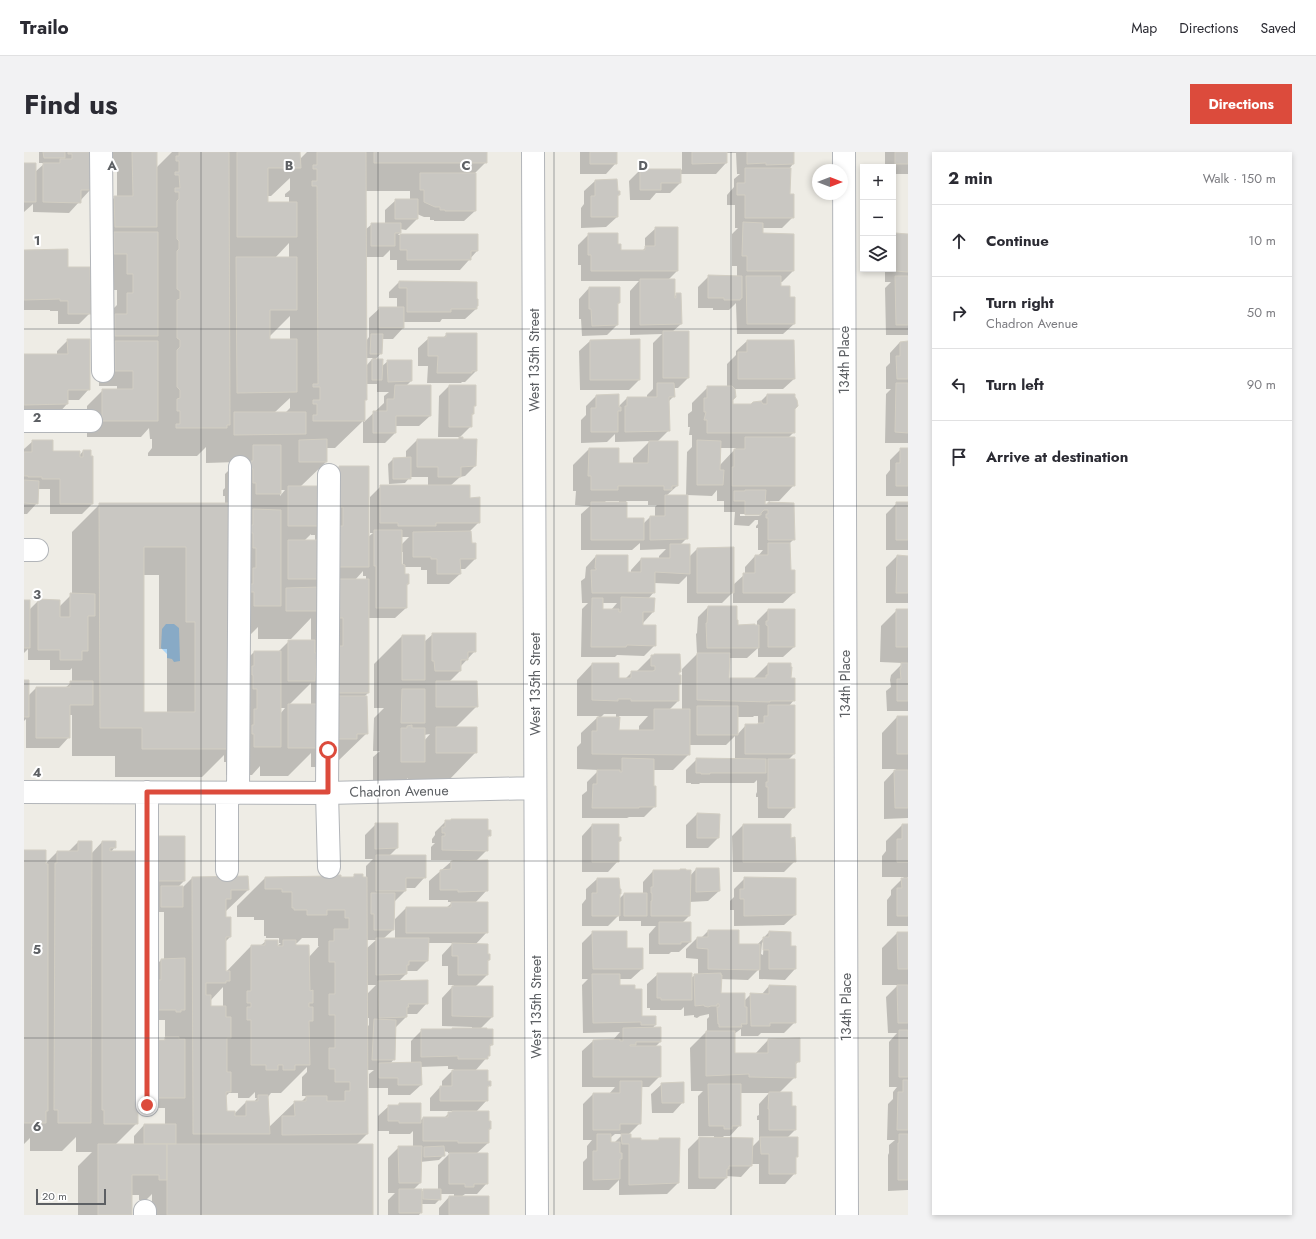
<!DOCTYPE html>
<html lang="en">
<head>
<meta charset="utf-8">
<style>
	body { margin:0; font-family:Jost,sans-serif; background:#f2f2f3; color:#2b2b33 }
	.controls { position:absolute; right:12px; top:12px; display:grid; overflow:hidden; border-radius:0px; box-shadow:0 2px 6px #0003 }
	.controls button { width:36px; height:36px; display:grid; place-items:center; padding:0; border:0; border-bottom:1px solid #e1e1e2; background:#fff; color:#2b2b33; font:20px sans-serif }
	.compass { position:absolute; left:788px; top:12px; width:36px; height:36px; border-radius:50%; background:#fff; box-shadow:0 2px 6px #0003; rotate:90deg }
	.scale { position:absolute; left:12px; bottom:10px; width:70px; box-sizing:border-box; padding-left:4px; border:2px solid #5d6064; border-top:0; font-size:11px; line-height:14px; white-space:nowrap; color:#5d6064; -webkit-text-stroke:3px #fff; paint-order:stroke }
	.stop { position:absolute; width:12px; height:12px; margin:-9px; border:3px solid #dc4b3c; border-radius:50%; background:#fff }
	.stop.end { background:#dc4b3c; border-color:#fff; box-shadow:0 1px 4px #0008 }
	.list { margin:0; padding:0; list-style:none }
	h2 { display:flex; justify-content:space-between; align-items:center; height:52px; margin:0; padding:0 16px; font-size:17px }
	h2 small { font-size:13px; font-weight:400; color:#7c7c81 }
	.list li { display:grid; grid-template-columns:26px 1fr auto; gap:12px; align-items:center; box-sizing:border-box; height:72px; padding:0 16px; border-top:1px solid #e1e1e2 }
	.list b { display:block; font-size:15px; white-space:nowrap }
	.list p { margin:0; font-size:13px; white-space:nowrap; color:#7c7c81 }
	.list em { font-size:13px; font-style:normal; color:#7c7c81 }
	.icon { flex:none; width:22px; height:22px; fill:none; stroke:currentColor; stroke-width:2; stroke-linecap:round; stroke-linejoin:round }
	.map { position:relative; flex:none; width:884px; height:1063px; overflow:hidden; border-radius:0px }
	header { display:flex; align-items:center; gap:24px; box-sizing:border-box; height:56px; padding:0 20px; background:#fff; border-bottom:1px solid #e1e1e2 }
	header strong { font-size:19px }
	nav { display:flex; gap:22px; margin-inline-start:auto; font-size:14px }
	.intro { display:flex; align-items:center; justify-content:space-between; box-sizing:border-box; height:96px; padding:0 24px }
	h1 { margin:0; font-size:28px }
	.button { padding:10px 18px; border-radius:0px; background:#dc4b3c; color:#fff; font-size:14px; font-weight:700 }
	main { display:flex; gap:24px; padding:0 24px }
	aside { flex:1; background:#fff; border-radius:0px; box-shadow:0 2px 6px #0003 }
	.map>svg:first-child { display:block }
</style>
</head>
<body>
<header>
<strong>Trailo</strong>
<nav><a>Map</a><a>Directions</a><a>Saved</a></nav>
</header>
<div class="intro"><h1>Find us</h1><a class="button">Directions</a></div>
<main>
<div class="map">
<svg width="884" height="1063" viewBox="0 0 884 1063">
	<rect width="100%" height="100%" fill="#eeece5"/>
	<path fill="#aad5f8" d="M142,472H150L155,476L156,509L150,510L148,507L143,506V502L137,496L138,477Z"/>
	<path fill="#0003" fill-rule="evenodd" d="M15,0H68L66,38L45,61L9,60V52L0,60V12L11,20L21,11H15Z
		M75,0H132V16L148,0H275V8L283,0H462V10L451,21V59L440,69H410V68H406V65H400L393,62V67L382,78L376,77V81L374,83H453V99L436,118H373V108H366V98L359,105H341L342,189L345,185V166L356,156H373V146H365V140L375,130L452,157L441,167H418L416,170H379V176L369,187H357V201L351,208L357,215L364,209L387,229L382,234L406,264L395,274H371V281L361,291H339V269L311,296H302V310L276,335H295L315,315L344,385L349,381H346V345L357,334H404V325H386L381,331L365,332L364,312L369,307H382V299L393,288H434L435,286L451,314L441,324L436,325L426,334L445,347L455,370L446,379L447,392L451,407L441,417H436V422L425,432H403V418H397V415H380V423H384V432L382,435V456L371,466H344V541L340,545L343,581L314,609H309L304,615H287V601L264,624H236V614L228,623H202V610H200V603L178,625H91V604H48V563H45V585L35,596H2V567L0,569V529L4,544L12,536H41L48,530V516L46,518H26V508H4V497L0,501V449L5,458L15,448L35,455L48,442V380L76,352H201V344H199V338L201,336V322L213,310L182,311V295L173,304H124V301L128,296V287H126L125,276L117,285H63V254L79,238H93V234H75V206L88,158L93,153V138H87L75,61L91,45H93V15H75ZM266,26V38L261,42V45H265V51H243V44H247ZM341,39H386V48H372L361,58V72H348L341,78ZM265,91V106H251ZM266,164V188H245V185ZM342,206H349L342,214ZM342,232H353V240H365L360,244V251L340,270V250L342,247ZM266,246V256L261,261H250ZM256,338H261L256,344ZM287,382V383H291V389H280ZM377,385H385L377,393ZM377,400H379V413L377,412ZM339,419V424H342V428H331ZM119,423H135V497H143V561H119ZM287,466V489H265L254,500H230L206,524V482H227L234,475V487H267ZM287,531V553H265ZM256,556H261L256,562Z
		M556,0H592V11L582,22H556Z
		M658,0H769V12L765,17L764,43L769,65L758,76H738V82L769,83V119L758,130H756V135L765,146L770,172L759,182H713L712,151L705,158H689V156H674V135L685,124L713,125V114H708V82L714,76H711V53H703V43L710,35V27L716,22H713L712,1H702V11L692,22H656V31L646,41H632L626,48H606L605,29L616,18H658Z
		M861,0H884V22H869V15H861Z
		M571,29L593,40L595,43L593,45V65L582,75L557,76V56L560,52V39Z
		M632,76L653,119L644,128L650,145L653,142L657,172L648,180L664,226L654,236H649L650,244L644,250L645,278L633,290L653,334L642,344H662L663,300L668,295V283H665L666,275H664V262L668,259V251L684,235H703V212L712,203V199L723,189H769L770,227L759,237H710L708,253H727L736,250L743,243L770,257V280L764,286L770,333L755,349H746V351L770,387L765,392L766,419L770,441L759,451H709V440L698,451H663V424L655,432L630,431V440L624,447H630L629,460L619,471L618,473L631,493L620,504L593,503L591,505H557L558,457L564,451H558L557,429L561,426L562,415L572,404L603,421H607V418L617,407H635V404L642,397L616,398V391L608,398H557V362L566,354L551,353L552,339H549V313L565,297L594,312H609V306L626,289L591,290V282L583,290L557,291V268L562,263V254L572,244L594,255L603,246H623V243L629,237V191L638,182L606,183V139L615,129H557V113H554V93L565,82L593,93L596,99H618L621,96V86ZM696,296H712L696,313ZM693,338V349H700V360H711L710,373L725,374L731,368H734V372L732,374V376H734V398H739L734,404H731L721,415V422L709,433L673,397L665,405L656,393L663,386V343L688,344ZM582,349H595V351H580ZM602,349H624V353H633L631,355V365H626L619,372L602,367ZM740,349H746L742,353H740ZM716,362H737L735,364H716ZM578,451H593L587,458H578Z
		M872,82L884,83V183H862L861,136L867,130H861V117H869V85Z
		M0,99L43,116L66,161L55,172H34V159H26V158H0Z
		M565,136L595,151L593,153V173L583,183L558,184L557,167H555V147Z
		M423,182H452V219L441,230H438L437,231H403L404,214H394V196L405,186H419Z
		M44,188L65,237L55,248H43V252L33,263H0V203H33V199Z
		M615,188V228L605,238H556L555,199L566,189Z
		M876,190H884V291H861L862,242L867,237H862V215L866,211V201Z
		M425,234L451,253L449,256V262L447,264V274L436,285H414L415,244Z
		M9,289L28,300L55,304L59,299L68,352L58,362H26V337H14L13,351L3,362H0V297Z
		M877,297H884V344H862V323L866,318V308Z
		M873,351H884V398H862V362Z
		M873,404H884V451H862V415Z
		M684,455L713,474H733V469L744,458L770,495L759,505H734V496L723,506H705L704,527H729L744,512L766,527L770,548L765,554L770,602L764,608L770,655L760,666H734V645H732V642L733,640V628L730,631H676L675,632H667V631H662V618L673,607L711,608V584L702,593H665V602L649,618H629L631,654L620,665H605L603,666H558V643L563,639V630L575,618L553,617V595L557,591V581L575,564H553V528L568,512L594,527H601L608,520H612L628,504L656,520L654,521L656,532L654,533V549L645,558H658V517L673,502L672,482L673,481L674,465ZM580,562H592V566H576ZM595,564H624L615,574V579H594ZM730,564H734V572L732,573H722L713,583V565H729Z
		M873,458H884V559H863L862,539L867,535L866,528L867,523L879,511L856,510L857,474Z
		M409,482L451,499L436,515V519L425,530L453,554L431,576L452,600L424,629H384V626L372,638H349V605L356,599H349L350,566L360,556H350V512L378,484L400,490ZM406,582L400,589V583Z
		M873,565H884V666L860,667V630L872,617H858V581Z
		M673,662L695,663L694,686L684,696H662V673Z
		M422,669L463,679L466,683L463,686V698L452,709L463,738L451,751L463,780L451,793L463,803L465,808L463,810V823L451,835L468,865L456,877L468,893L465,895V903L451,919L466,933L463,936V948L452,960L464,970L466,977L464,979V991L452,1002L463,1031L453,1042H441L437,1045L464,1063H415V1056L425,1045H430V1042H416V1047L411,1052H397V1060L395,1063H364V1048L371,1041H364V1006L375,995H389V979L386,982H365V979H354V964L365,954H373L375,952H396V969L399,966H420L425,961H427L429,959H406V946L416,935H418V929L430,917H424V914L396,915L397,933L386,943H364V936H345V922L350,918H343V982L332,993L348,1063H128V1042L122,1048H115V1043H107V1063H54V1014L68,1000H52V985L38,999H6V986L0,992V699L21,712L33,700H44L54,690L67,702L78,690L91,695L87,700L113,959V971L91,993H110V984L120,973H141V956H119L139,889L141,887V868H122L127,818L137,808H140V760H132L121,695L160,729L154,735H159L168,726L224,738L201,760V766H206V785L201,790V821L227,794H236L242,789L253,794L257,791H255V786H242V784H240V768H230V765H213V754L241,726H328L331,723L342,726V714L349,707H341V683L352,672L373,696L365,704L401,725L391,736H381V739L370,750L369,778L359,787H371V767L382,756H422L429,750H424V748H405V729L429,708H407V695L411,691H408V687L411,683V680ZM278,786H294V794H295L285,805L271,794V791H273ZM342,788H352L342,797ZM404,791H429L418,803V814H424V833H430L418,846V874L448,875V877L398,878L387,889V911L366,912L370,907L371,876L382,865V862H393L403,851L374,830L382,822V819H393L403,809ZM343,833H352L343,842ZM199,835V855H186V849ZM343,866H345V873L343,875ZM283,915V920L278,925V944H283L277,950H271L244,976V945L247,941H257ZM231,940V946H233L230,950H222L210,962L202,960L201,945L205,941H214V946H225ZM419,999L424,1000V1001H426L414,1013V1038H400L397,1040L389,1038L396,1031V1010L415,1008L420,1003Z
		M568,673L594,686L596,689L594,691V709L584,720H558V684Z
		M719,673L766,687L771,709L760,720H709L708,684Z
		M878,673H884V725L882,727H884V774H863V748L867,743V738L880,725H858V704L862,699V689Z
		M672,717L695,739L684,749L665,750V764L658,771L666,790L655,800H647L645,802H625V782L632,774H617V769H595V763L584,774H558V752L562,747V737L573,727H594L596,738L595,747L600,742H619V730L629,719L666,724Z
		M721,726L771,763L760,773L710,774V758H706V749L710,745V737Z
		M684,779L714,793H733L745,780L766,795L771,817L761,828L735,827V817L724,828L696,827V842L720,849L727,842L737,843L745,834L771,870L760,881H737L734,884H717V877L710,882V902H731L744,888L775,909L771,913V925L755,941L767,955L771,978L763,986L773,1004L771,1006V1021L761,1032H735V1012H727V1014L717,1025L702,1024V1026L691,1037H664V997L675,986L690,987V984H674V944L679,939H667L666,896L682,880H683V867L685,865V862L676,864L673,866L670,865V863L660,864V855L657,858H626V856H623V832L634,822L667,826L671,823H674V807L662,806V797L673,786H677ZM740,789L739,803L737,802L738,791ZM716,941H745L735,952V963L733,964V968H735V988L728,995L697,987L700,984H706L716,973Z
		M569,780L602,797L618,817L607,827H595V834L617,865L631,873L628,877L636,890L631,895L636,924L625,935H617L616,971L604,983L606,987L616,989H634L635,987L654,1031L643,1042L595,1043V1028L585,1038H559V1010L563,1006V994L568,988H559V952L569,942H585L591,935H558V899L569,889L589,888L596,880L559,881L558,833L564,827H558V791ZM591,982H599L590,991H586V986Z
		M873,781H884V1038L864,1039V1003L865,1001V993L871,988H863L864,952L869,947V940L873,935H865V890L873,881H864L862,845L874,833H858V796Z
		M638,932L659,950L649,961H628L627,942Z"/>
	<path fill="#c9c7c2" stroke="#d2cec3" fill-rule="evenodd" d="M19,0H41V6H20Z
		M44,0H69L67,38H57V51L19,50V11H36V7H48V2H44Z
		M108,0H133V75H91L90,44H109Z
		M155,0H205L206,273H203V276H152V272H156V259H153V247L156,246V238L153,235V198L156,195V188L153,186V148L156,147V139L153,137V99L155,97V89L153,87V49L155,47V40H151V36H156L155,23H151V20H155V9H152V4H155Z
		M213,0H276L277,16H244V50H273V85H213Z
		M293,0H342L343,248H341V269H289V263H293V252H289V248H296V235H289V232H294L293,34H288V29H293V17H289V13H293Z
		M350,0H463V11H350Z
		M566,0H593V12H566Z
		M668,0H703V11L668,12Z
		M723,0H770V12L742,13V11L723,12Z
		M871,0H884V12H871Z
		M0,11H12V50H0Z
		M721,16H767L766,42H770V66H721V43H713V31H721Z
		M616,17H657V31H637V38H616Z
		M396,21H452V59H421V58H416V55H411L400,50V38H396Z
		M593,27L594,39H596V43H594V65H567V44H571V28Z
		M371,47H394V67H371Z
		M719,70L739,71V81L770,82V119H723V104H718Z
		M347,71H377V81H371V94H347Z
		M631,75H654V119H567V103H564V81H594V92H597V98H621V94H631Z
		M90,80H134V184H91V162H103V141H109V122H103V102H90Z
		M871,81L884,82V120L871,119Z
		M376,82H454V99H447V108H383V98H376Z
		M44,97V115H66L67,162H44V149H36V147L0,148V98Z
		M212,105H273V158H246V187H273V240L213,241Z
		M684,123L718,124V146H717L716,148H700V146H684Z
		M722,124H757V134H766V145H771V172H723Z
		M871,124H884V173H872Z
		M616,127H651V146H652V141H657L658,172L616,173Z
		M375,129L453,130V147H454V154H453V157H427V160H383V136H375Z
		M565,135H596V151H594V173L568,174L567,157H565Z
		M355,155H380V176H355Z
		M639,179H665V226H639Z
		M422,181H453V219H448V221H413L414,204H404V185H422Z
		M347,182H359L358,202H346Z
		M43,187H66V238H44V252L0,253V202H44Z
		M616,187V228H566V188Z
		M723,188H770L771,227H714V200H723Z
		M91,189H134V269H78V237H109V219H91Z
		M884,189V227H873L872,204H876V190Z
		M348,207H359L358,228H348Z
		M363,208H388V229L364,230Z
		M633,231H650L651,245H645L646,279L601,280V254H603V245H633Z
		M872,231H884V281L871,280Z
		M371,233H407V264H372V281H349V259H363V247H370Z
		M425,233H452V254H450V262H448V275H425Z
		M683,234H708L711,237L712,245L709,248V252H727L729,250L737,249L739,252H743V242H771V245L773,248L774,254L771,257V281H683V268H680L682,260H680V246H683Z
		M595,242V255H597V259H594V280H567V256H572V243Z
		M210,260H282V282L210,283Z
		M435,285H439V287H453L452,314L437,315V325H414V315H393V287H435Z
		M721,285H771V334H708V315H710V297H721Z
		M303,287V310H275V288Z
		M8,288H29V299H56V305H59V298H67V304H69V352H36V327H18V325H4V324H0V300H8Z
		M673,288L697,289L696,318H700L699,333H673Z
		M625,289H654V334H648V338H640V334H594V338H567V324H564L565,296H595V311H624Z
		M229,293H257V342H232V331H229V317H227V309H229Z
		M876,296H884V334H872V311H876Z
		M387,305V327H369V306Z
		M315,314H345V415H315V374H319V355H315Z
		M0,328L15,329L14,352L0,351Z
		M356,333H446V346L456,345V371H412V374H374V371H356Z
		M264,334H296V374H264Z
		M721,338H742L741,352H744V350L770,351L771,388H744V366H742V362H744V358H740L737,361V363H721V349H710V339H721Z
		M641,343H664V387L626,388V364H641Z
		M567,350H603V366H620V388H567Z
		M872,350H884V388H872Z
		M75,351H206L207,597H118V576H76ZM120,395H162V470H171V560H120Z
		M229,357L257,358V454H230V440H227V432H229V416H232V396H229V381H227V373H229Z
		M350,378H378V412L381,413V422H385V432H383V456H352V414H350Z
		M447,379L448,391H452V407H436L437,422H413V407H407V405H389V380Z
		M264,388H296L297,427H264Z
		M744,391H766L767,418H771V441H719V421H731V403H744Z
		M646,392H666V422L631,420V441H568L567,418H572V416H571L572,403H604V420H617V406H646Z
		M710,395V441H673V396Z
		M873,403L884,404V441H872Z
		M315,427H345V541H315V494H319V466H315Z
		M296,435V459H262V436Z
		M46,441L71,442V464H64V499H58V508H36V498H14V447L36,448V465H46Z
		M597,445L631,446L630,460H619V473H632V494L603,493L602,495H567L568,446H579V457H595V460H597Z
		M0,448H6V496H0Z
		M684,454H713V468H714V473L731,472V473H735V496H683L682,471H683Z
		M744,457H771V495H744V474L742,473V469H744Z
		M872,457H884V495H872Z
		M408,481H452V500H444V508H437V519H411L410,509H408Z
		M378,483H401V528H378Z
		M264,488H291V501H293V507H292L291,529H264Z
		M230,499H257V595H230V582H228V573H230V557H233V537H229V523H228V514H230Z
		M673,501H706L705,526H742V523H744V511H767V515H768L767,526H771V549H746V550L673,548Z
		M630,502H656L657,520H655V523H657V532H655V549H607V547H594V549L568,548V511H595V526H607V519H629L631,518V514H627V503H630Z
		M877,511H884V549H873V527H877L876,516H877Z
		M0,528H5V565H0Z
		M46,529H69V553H46V586H12V535H46Z
		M412,529H453L454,555H412Z
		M378,537H401V571H377Z
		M314,544H343L344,582H333V587H314Z
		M264,552H293V596H264Z
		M744,553H771V602H721V572H734V571H740V564H744Z
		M673,554H714V583H673Z
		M630,557H666V603L568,602V579H573V565H596L595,578H630Z
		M873,564H884V602H873Z
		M388,573V576H401V610H377V576H383V574Z
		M412,575H453V601H412Z
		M598,606L630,607V634H632V655H615V656H568L569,632H573V618H596V620H598Z
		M672,606L742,607V621H686V622H677V621H672Z
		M744,607H771V656H744V635H742V630H744Z
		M870,618H884V656H871Z
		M673,661L696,662L695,686H673Z
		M427,667H464V678H467V684H464V699L418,698V684H421V681H418V675H421V668H427Z
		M351,671H374V696L351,697Z
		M568,672H595V685H597V689H595V710H568Z
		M719,672H767V686L771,685L772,710H719Z
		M878,672H884V710H873V687H878Z
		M131,684H161V729H130Z
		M54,689H68L67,971H34V958H30L31,711H33V699H54Z
		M78,689H92V696H86V699H112L114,972H80V958H78Z
		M0,698H22V712H24V959H22V971H0Z
		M352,703H402V726H382V739H352Z
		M464,708V739L434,740V738H416V718L427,717V709Z
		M672,716H695L696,739L672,740Z
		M656,717H662V718H667L666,764H627V749H628V741H627V735H629V718H656Z
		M330,722H339V725H343L344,982L258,983V964H271L270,949H282V944H303V949H321V939H326V930H311V917H305V896H311V863H305V842H311V810H305V789H310V777H325V766H321V758H303V763H283V758H270V756H268V740H258V737H241V725L308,724V723H317V725H330Z
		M224,724L225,738H207V747H202V765H207V785H202V819H206V829H202V831H182V843H187V854H202V865H207V886H203V920H207V940H202L203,959H211V964H222V949H234V943H244L246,982H169L168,725Z
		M720,725L772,726V763L720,764V747H716V737H720Z
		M573,726H595L596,737H597V742H596V764H568V741H573Z
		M877,726H884V764H873V736H878Z
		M137,734H159V755H137Z
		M347,741H371L370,778H350V762H347Z
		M600,741H623V764H600Z
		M427,750H464V781H382V755H427Z
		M635,770H667V790H657V792H635Z
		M684,778H715V792H736V818L684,817V797L673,796V785H684Z
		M568,779H603V796H619V817H569Z
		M745,779L767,780V794H772V817H745V798H739V785H745Z
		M873,780H884V817H874Z
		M352,786H405L404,809H385V813H383V822L352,823Z
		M241,788H254V794H259V788H272V793H285L286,839L289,838V851H285V855H289V869H285L286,913H271V918H259V913H254V918H242V913H227V868H223V855H227V851H223V839H227V793H241Z
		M428,791L464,792V802H466V808H464V823H434V804H428Z
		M161,806V858H157V860H152V858H132V828H137V807Z
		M633,821H668V848H637V846H633Z
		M697,821V823H698L697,841H721V855H723V872H717L718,875H695V872H694L693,855H695V852H693V854H687L684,855L680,854V853L671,854L670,822Z
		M568,822H596V833H611V837H618V864H632V873H617V870L569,871Z
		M404,828V852H384L385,855H383V865L355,866L354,829Z
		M745,833L772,834V871H746V874H727L726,841L745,842Z
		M873,833H884V871H874Z
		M428,834H469V865L428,864Z
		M350,867L372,868L371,908H348Z
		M637,875V890H612V893H606V894H637V925H569V888L596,887V889H599V876Z
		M428,876H463V877H469V893H466V904H464V907H434V904L397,905V877H428Z
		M875,878H884V925H875Z
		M682,879H711V901H744V887L776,886V910H772V926L725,925V922L682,924Z
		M141,885H155V887H161V946H129V888H141Z
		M397,910L398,933H374V926H355V911Z
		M428,918H464V929H467V934H464V949H416V934H428Z
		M879,928H884V978H873L874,940H879Z
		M596,929H618L617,972H596V978H569V941H596Z
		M660,930V951H638L637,931Z
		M684,932H717V974H708V977H700V974H685Z
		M745,940H768V954H772V978H745V957H744Z
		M375,951H397V971H375V969H364V953H375Z
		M428,959H465V969H467V977H465V991H434V989H399V965H424V960H428Z
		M120,972H152V992H120Z
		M573,982H587V990H596V1001H598V1007H596V1027L569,1028V999H573Z
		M597,982H607V986H617V988H635V986H656L655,1031L605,1033V992H598Z
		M875,982H884V1028H874V991H875Z
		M675,985L729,986L728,1014H705V1017H703V1026H675Z
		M736,985H774V1005H772V1022H745V1002H737Z
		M74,992H143V1028H135V1023H108V1063H74Z
		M143,992H349V1063H143Z
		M374,994H398L397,1031H375Z
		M420,994L421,1004L400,1005V995Z
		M425,1001H464V1032H450V1035H441V1032H425Z
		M375,1037H398V1061H375Z
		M399,1037H417V1048L399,1047Z
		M425,1044H465V1063H425Z"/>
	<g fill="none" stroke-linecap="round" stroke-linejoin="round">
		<g stroke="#b2b5b9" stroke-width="24">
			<path id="minor" d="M77,0L79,219
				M509,0L513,1063
				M820,0L823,1063
				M0,269H67
				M305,323L303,641L305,715
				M0,398H13
				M0,640L303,641L511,636
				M123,640V953
				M203,641V718
				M214,641L216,315
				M121,1059V1063"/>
		</g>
		<use href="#minor" stroke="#fff" stroke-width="22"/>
	</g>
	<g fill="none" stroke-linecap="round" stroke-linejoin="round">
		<path stroke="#dc4b3c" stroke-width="5" d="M123,953V640H304V598"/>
	</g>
	<path fill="none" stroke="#5d6064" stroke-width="1" stroke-opacity="0.55" d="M177,0V1063M354,0V1063M530,0V1063M707,0V1063M0,177H884M0,354H884M0,532H884M0,709H884M0,886H884"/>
	<g text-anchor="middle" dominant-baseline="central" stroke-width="4" stroke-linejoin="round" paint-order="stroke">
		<g font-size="14" fill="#5d6064" stroke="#fff">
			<text transform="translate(510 208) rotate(-90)">West 135th Street</text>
			<text transform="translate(820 208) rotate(-90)">134th Place</text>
			<text transform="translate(511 532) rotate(-90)">West 135th Street</text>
			<text transform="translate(821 532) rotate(-90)">134th Place</text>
			<text transform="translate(375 639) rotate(-1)">Chadron Avenue</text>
			<text transform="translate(512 855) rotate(-90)">West 135th Street</text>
			<text transform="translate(822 855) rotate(-90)">134th Place</text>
		</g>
	</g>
	<g font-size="13" text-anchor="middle" font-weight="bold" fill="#5d6064" stroke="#fff" stroke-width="4" stroke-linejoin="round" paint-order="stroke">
		<text x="88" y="18">A</text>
		<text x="265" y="18">B</text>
		<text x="442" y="18">C</text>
		<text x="619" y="18">D</text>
		<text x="13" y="93">1</text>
		<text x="13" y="270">2</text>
		<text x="13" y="447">3</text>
		<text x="13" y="625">4</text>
		<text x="13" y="802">5</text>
		<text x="13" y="979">6</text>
	</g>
</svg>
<div class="controls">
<button>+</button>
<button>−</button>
<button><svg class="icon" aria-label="layers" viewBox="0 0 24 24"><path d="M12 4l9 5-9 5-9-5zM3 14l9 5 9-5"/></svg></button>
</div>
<svg class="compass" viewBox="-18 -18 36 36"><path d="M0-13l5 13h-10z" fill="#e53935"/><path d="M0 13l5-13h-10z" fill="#7c7c81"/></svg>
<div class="scale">20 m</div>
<div class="stop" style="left:304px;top:598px"></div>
<div class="stop end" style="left:123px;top:953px"></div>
</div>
<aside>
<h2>2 min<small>Walk · 150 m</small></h2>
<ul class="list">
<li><svg class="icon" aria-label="ahead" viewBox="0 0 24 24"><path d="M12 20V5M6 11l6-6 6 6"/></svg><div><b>Continue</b></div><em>10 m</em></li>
<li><svg class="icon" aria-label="right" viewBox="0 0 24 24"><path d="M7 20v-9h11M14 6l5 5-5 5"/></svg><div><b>Turn right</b><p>Chadron Avenue</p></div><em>50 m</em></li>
<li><svg class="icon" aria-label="left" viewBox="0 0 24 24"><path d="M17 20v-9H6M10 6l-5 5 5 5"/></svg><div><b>Turn left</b></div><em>90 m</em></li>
<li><svg class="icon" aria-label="arrive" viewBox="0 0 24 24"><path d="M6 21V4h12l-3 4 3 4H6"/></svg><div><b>Arrive at destination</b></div></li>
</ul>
</aside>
</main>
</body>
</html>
